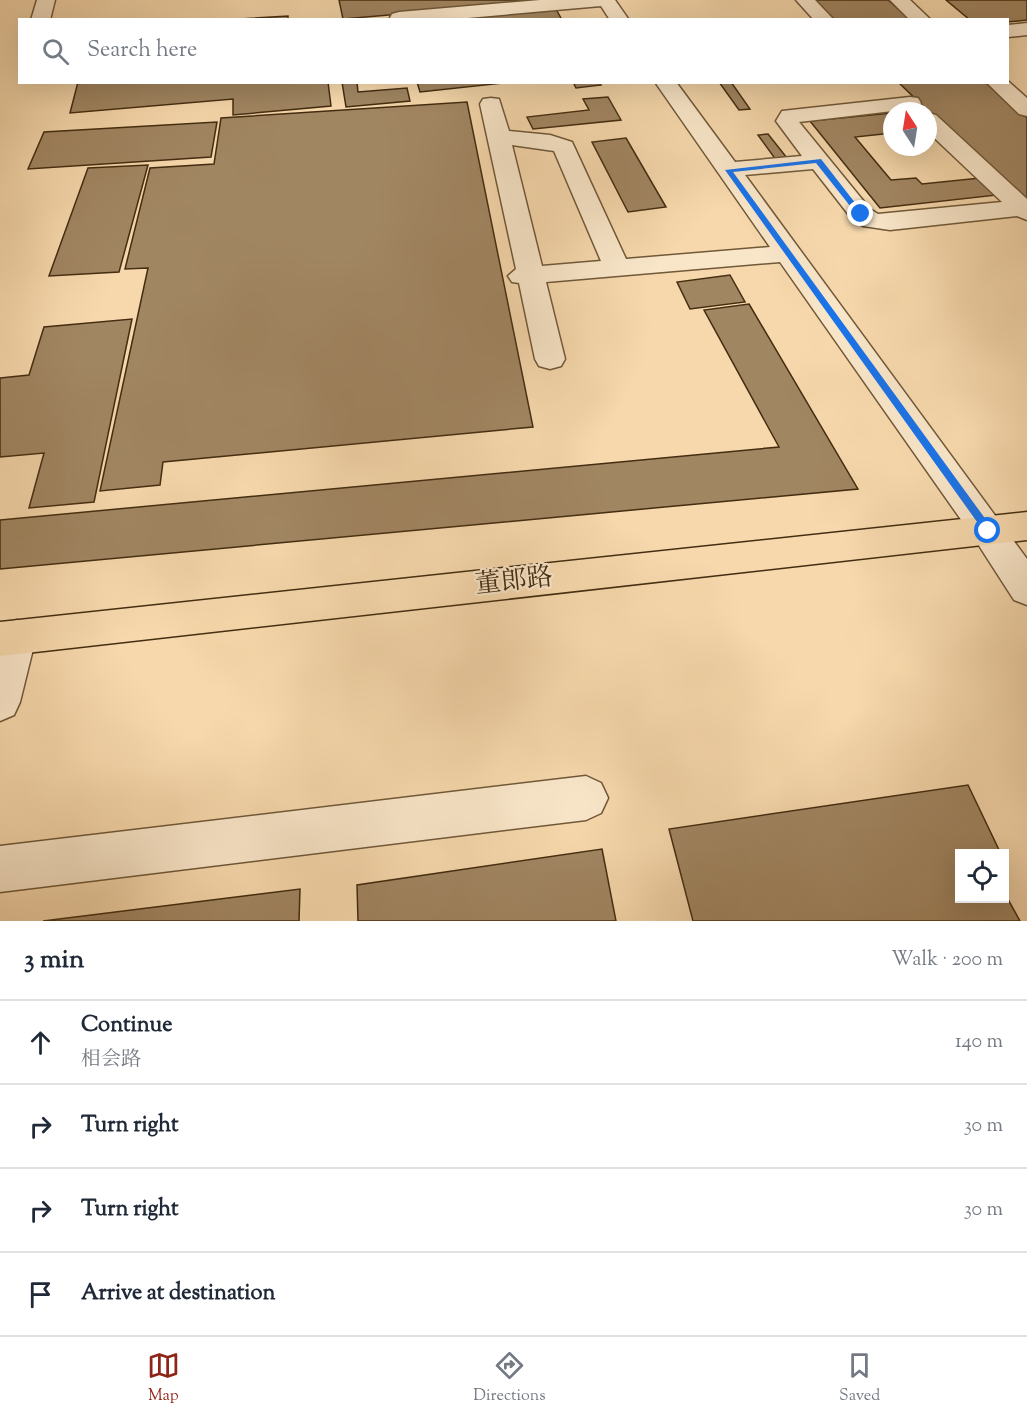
<!DOCTYPE html>
<html lang="en">
<head>
<meta charset="utf-8">
<style>
	body { margin:0; font-family:"Sorts Mill Goudy","Noto Serif SC",serif; background:#f2f2f3; color:#1f2937 }
	.controls { position:absolute; right:18px; bottom:18px; display:grid; overflow:hidden; border-radius:0px; box-shadow:0 6px 24px #0002 }
	.controls button { width:54px; height:54px; display:grid; place-items:center; padding:0; border:0; border-bottom:2px solid #e0e1e3; background:#fff; color:#1f2937; font:30px sans-serif }
	.compass { position:absolute; left:883px; top:102px; width:54px; height:54px; border-radius:50%; background:#fff; box-shadow:0 6px 24px #0002; rotate:348deg }
	.stop { position:absolute; width:18px; height:18px; margin:-14px; border:4px solid #1a73e8; border-radius:50%; background:#fff }
	.stop.end { background:#1a73e8; border-color:#fff; box-shadow:0 2px 6px #0008 }
	.list { margin:0; padding:0; list-style:none }
	h2 { display:flex; justify-content:space-between; align-items:center; height:78px; margin:0; padding:0 24px; font-size:26px }
	h2 small { font-size:20px; font-weight:400; color:#747a83 }
	.list li { display:grid; grid-template-columns:39px 1fr auto; gap:18px; align-items:center; box-sizing:border-box; height:84px; padding:0 24px; border-top:2px solid #e0e1e3 }
	.list b { display:block; font-size:22px; white-space:nowrap }
	.list p { margin:0; font-size:20px; white-space:nowrap; color:#747a83 }
	.list em { font-size:20px; font-style:normal; color:#747a83 }
	.icon { flex:none; width:33px; height:33px; fill:none; stroke:currentColor; stroke-width:2; stroke-linecap:round; stroke-linejoin:round }
	.map { position:relative; flex:none; width:1027px; height:921px; overflow:hidden }
	.search { position:absolute; background:#fff; box-shadow:0 6px 24px #0002; left:18px; right:18px; top:18px; height:66px; display:flex; align-items:center; gap:15px; box-sizing:border-box; padding:0 21px; border-radius:0px; color:#747a83; font-size:22px }
	.sheet { height:414px; background:#fff }
	nav { display:flex; justify-content:space-around; align-items:center; box-sizing:border-box; height:84px; border-top:2px solid #e0e1e3; background:#fff; font-size:16px; color:#747a83 }
	nav a { display:grid; justify-items:center; gap:3px }
	nav .on { color:#8f2418 }
	.map>svg:first-child { display:block }
</style>
</head>
<body>
<div class="map">
<svg width="1027" height="921" viewBox="0 0 1027 921">
	<rect width="100%" height="100%" fill="#f6d8ac"/>
	<filter id="stains"><feTurbulence type="fractalNoise" baseFrequency=".00333" numOctaves="4"/><feColorMatrix values="0 0 0 0 .2 0 0 0 0 .09 0 0 0 0 .02 0 0 0 .5 -.17"/></filter>
	<radialGradient id="worn" r=".72"><stop offset=".6" stop-color="#630" stop-opacity="0"/><stop offset="1" stop-color="#630" stop-opacity=".3"/></radialGradient>
	<path fill="#a18662" stroke="#442d11" stroke-width="1.5" d="M339,0H524L526,3L343,19Z
		M812,0H888L911,20H832Z
		M946,0H1027V20L1008,22V20H970Z
		M556,9L562,20H441Z
		M288,16V20H240V19Z
		M78,82H328L331,106L233,115V99L70,113Z
		M342,82H357L358,92L407,88L410,101L346,107Z
		M417,82H513L420,92Z
		M573,82H599L601,85L576,88Z
		M719,82H731L750,109L739,110Z
		M898,82H985L1027,118V206Z
		M608,97L621,120L533,129L527,117L589,110L583,99Z
		M467,102L533,427L163,462L160,485L100,491L148,268L125,269L150,168L214,164L221,118Z
		M892,113V133L855,137L891,180L916,178L922,184L980,178L997,195L880,208L810,121Z
		M217,122L211,157L28,169L44,132Z
		M768,134L787,158L776,160L758,135Z
		M626,138L666,207L628,212L592,142Z
		M148,165L119,272L49,276L88,168Z
		M730,275L745,302L690,309L677,282Z
		M749,304L858,489L0,569V520L779,447L704,310Z
		M132,319L94,502L29,508L44,453L0,457V378L29,375L44,327Z
		M968,785L1001,854H960V898H1004V892L1020,921H693L669,829Z
		M602,849L616,921H358L357,885Z
		M300,889L299,921H43Z"/>
	<g fill="none" stroke-linecap="round" stroke-linejoin="round">
		<g stroke="#705838" stroke-width="3">
			<path id="minor" d="M37,0H55L50,20H31Z
				M540,0H615L629,20H610L601,6L445,20L390,18L392,14L399,12Z
				M796,0H815L834,20H814Z
				M890,0H910L931,20H910Z
				M1027,23V35L1008,37V25Z
				M1008,81L1027,98V116L1019,114L986,82Z
				M655,82H676L735,162L802,156L776,121L782,111L910,97L918,98L921,103L918,108L910,109L799,122L870,209L878,214L1002,202L928,132V113L936,115L1027,199V220L1017,216L890,230L863,226L852,219L813,169L745,175L1027,559V605L1014,600L976,541L780,262L546,282L565,359L561,366L550,369L539,366L535,359L519,283L512,282L508,276L516,269L480,104L483,99L491,98L499,99L509,131L550,135L572,142L626,259L770,247ZM512,145L554,151L601,261L542,266Z
				M17,620L31,625L36,637L20,702L14,715L0,721V632L3,625Z
				M586,776L601,783L608,798L601,813L586,820L0,892V846Z"/>
		</g>
		<g stroke="#442d11" stroke-width="3">
			<path id="major" d="M1027,512V540L0,656V622Z"/>
		</g>
		<use href="#minor" fill="#f9e6c9" fill-rule="evenodd"/>
		<use href="#major" fill="#f6d8ac" fill-rule="evenodd"/>
	</g>
	<path fill="#1a73e8" d="M821,159L863,213V216H858L816,163L733,172L992,528V533H985L725,170Z"/>
	<g text-anchor="middle" dominant-baseline="central" stroke-width="4.5" stroke-linejoin="round" paint-order="stroke">
		<g font-size="26" fill="#442d11" stroke="#f9e6c9">
			<text transform="translate(514 582) rotate(-6)">董郎路</text>
		</g>
	</g>
	<rect width="100%" height="100%" filter="url(#stains)"/>
	<rect width="100%" height="100%" fill="url(#worn)"/>
</svg>
<div class="controls">
<button><svg class="icon" aria-label="locate" viewBox="0 0 24 24"><circle cx="12" cy="12" r="6"/><path d="M12 2v4M12 18v4M2 12h4M18 12h4"/></svg></button>
</div>
<svg class="compass" viewBox="-18 -18 36 36"><path d="M0-13l5 13h-10z" fill="#e53935"/><path d="M0 13l5-13h-10z" fill="#747a83"/></svg>
<div class="stop" style="left:988px;top:531px"></div>
<div class="stop end" style="left:861px;top:214px"></div>
<div class="search"><svg class="icon" aria-label="search" viewBox="0 0 24 24"><circle cx="10" cy="10" r="6"/><path d="M15 15l6 6"/></svg>Search here</div>
</div>
<section class="sheet">
<h2>3 min<small>Walk · 200 m</small></h2>
<ul class="list">
<li><svg class="icon" aria-label="ahead" viewBox="0 0 24 24"><path d="M12 20V5M6 11l6-6 6 6"/></svg><div><b>Continue</b><p>相会路</p></div><em>140 m</em></li>
<li><svg class="icon" aria-label="right" viewBox="0 0 24 24"><path d="M7 20v-9h11M14 6l5 5-5 5"/></svg><div><b>Turn right</b></div><em>30 m</em></li>
<li><svg class="icon" aria-label="right" viewBox="0 0 24 24"><path d="M7 20v-9h11M14 6l5 5-5 5"/></svg><div><b>Turn right</b></div><em>30 m</em></li>
<li><svg class="icon" aria-label="arrive" viewBox="0 0 24 24"><path d="M6 21V4h12l-3 4 3 4H6"/></svg><div><b>Arrive at destination</b></div></li>
</ul>
</section>
<nav>
<a class="on"><svg class="icon" aria-label="map" viewBox="0 0 24 24"><path d="M3 6l6-2 6 2 6-2v14l-6 2-6-2-6 2zM9 4v14M15 6v14"/></svg>Map</a>
<a><svg class="icon" aria-label="directions" viewBox="0 0 24 24"><path d="M12 3l9 9-9 9-9-9zM9 14v-3h6M13 9l2 2-2 2"/></svg>Directions</a>
<a><svg class="icon" aria-label="saved" viewBox="0 0 24 24"><path d="M7 4h10v16l-5-4-5 4z"/></svg>Saved</a>
</nav>
</body>
</html>
